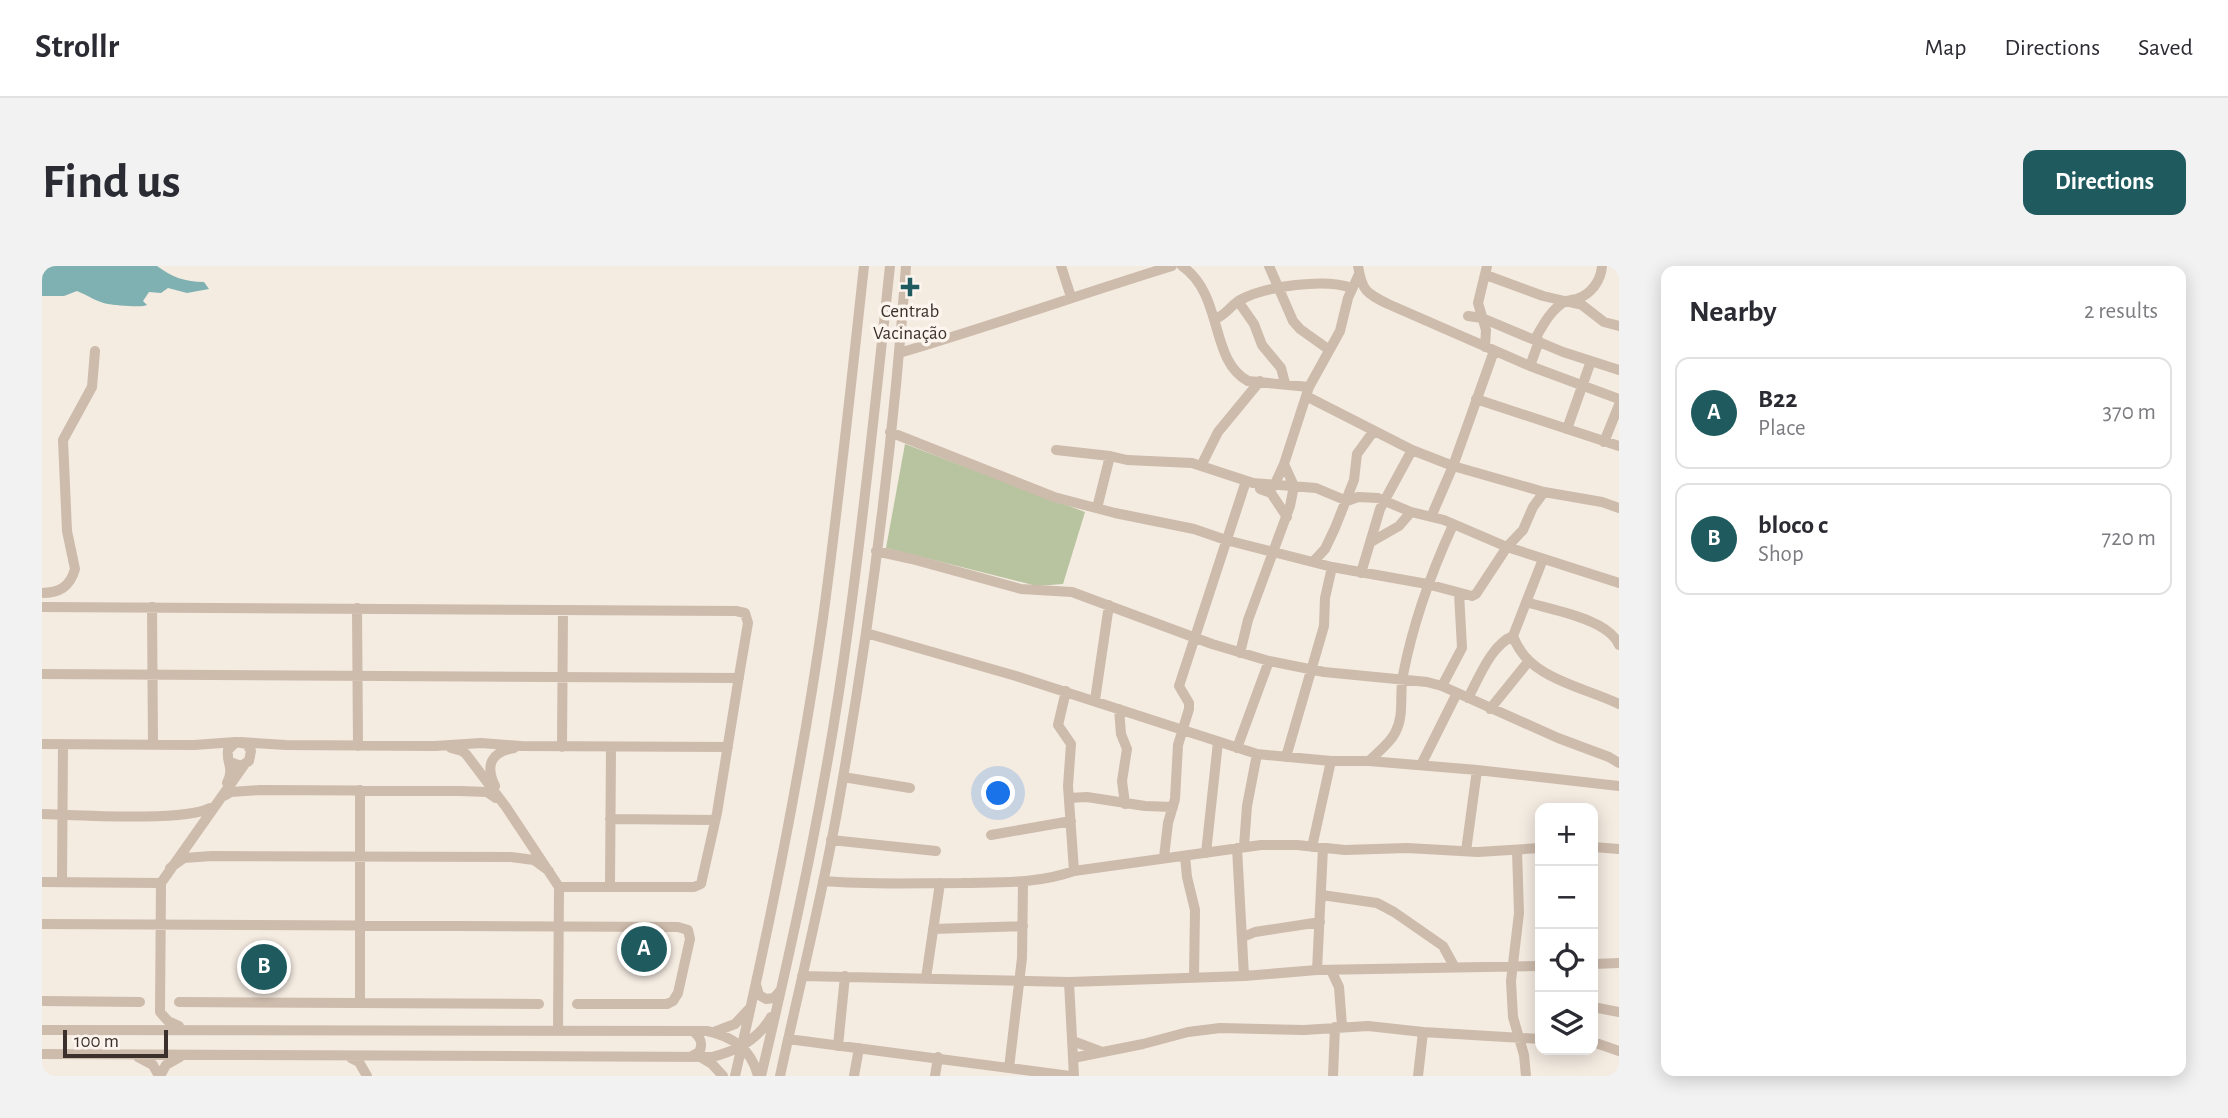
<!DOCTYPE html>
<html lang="en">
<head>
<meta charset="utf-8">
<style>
	body { margin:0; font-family:"Alegreya Sans",sans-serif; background:#f2f2f3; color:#2b2b33 }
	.controls { position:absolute; right:21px; bottom:21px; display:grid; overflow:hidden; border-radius:14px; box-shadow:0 4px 18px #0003 }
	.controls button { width:63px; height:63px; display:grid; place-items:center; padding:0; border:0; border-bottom:2px solid #e1e1e2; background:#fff; color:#2b2b33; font:35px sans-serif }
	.scale { position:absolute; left:21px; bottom:18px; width:105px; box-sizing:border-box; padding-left:7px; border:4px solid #3b302b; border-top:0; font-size:19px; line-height:24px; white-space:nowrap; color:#3b302b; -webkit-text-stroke:5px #fbf5ee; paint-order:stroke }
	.you { position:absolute; left:957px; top:528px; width:24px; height:24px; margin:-18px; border:5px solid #fff; border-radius:50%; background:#1a73e8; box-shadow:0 0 0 10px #1a73e833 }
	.badge { display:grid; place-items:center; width:46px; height:46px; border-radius:50%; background:#1f5a5e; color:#fff; font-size:23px; font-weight:700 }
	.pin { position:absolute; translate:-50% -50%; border:4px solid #fff; box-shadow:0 2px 7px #0006 }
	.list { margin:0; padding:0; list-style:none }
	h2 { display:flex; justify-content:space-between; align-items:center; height:91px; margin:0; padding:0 28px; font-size:30px }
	h2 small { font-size:23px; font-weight:400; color:#7c7c81 }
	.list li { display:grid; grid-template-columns:46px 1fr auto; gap:21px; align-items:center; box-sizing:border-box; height:112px; margin:0 14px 14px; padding:0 14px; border:2px solid #e1e1e2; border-radius:14px }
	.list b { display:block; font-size:26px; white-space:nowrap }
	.list p { margin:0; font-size:23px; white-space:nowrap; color:#7c7c81 }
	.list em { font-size:23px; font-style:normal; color:#7c7c81 }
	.icon { flex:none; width:38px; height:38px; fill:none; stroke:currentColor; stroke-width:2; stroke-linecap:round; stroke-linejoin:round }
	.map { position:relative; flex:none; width:1577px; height:810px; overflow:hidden; border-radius:14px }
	header { display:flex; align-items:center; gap:42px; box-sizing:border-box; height:98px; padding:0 35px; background:#fff; border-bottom:2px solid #e1e1e2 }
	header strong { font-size:33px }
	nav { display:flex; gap:38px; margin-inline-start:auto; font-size:24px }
	.intro { display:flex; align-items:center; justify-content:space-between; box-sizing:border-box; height:168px; padding:0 42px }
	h1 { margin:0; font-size:49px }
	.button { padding:18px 32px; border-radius:14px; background:#1f5a5e; color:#fff; font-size:24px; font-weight:700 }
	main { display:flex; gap:42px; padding:0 42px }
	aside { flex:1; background:#fff; border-radius:14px; box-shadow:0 4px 18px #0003 }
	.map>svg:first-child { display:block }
</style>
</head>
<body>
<header>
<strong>Strollr</strong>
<nav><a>Map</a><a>Directions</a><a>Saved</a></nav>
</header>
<div class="intro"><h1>Find us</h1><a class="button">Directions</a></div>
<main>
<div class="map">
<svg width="1577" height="810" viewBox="0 0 1577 810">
	<rect width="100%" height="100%" fill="#f4ebe1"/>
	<path fill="#b8c4a0" d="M863,178L1043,246L1021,318L995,320L844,282Z"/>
	<path fill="#7fb0b2" d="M0,0H115C130,11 143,16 162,16L167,23L145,27L126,22L119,27L107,26L101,35L105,39C100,42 73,39 66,38C57,37 45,29 35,25L22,30H0Z"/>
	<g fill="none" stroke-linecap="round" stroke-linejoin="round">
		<path stroke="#cdbbac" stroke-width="10" d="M1019,0L1029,31
			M1140,0C1182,29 1167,94 1206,115L1267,121
			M1227,0L1251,55L1258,63L1286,83
			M1316,0C1320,25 1324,27 1346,38L1488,100L1577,133
			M1444,9L1501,30L1540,39L1562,56L1577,60
			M1196,35L1212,58L1220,79L1239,102L1243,117
			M1426,50L1440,52L1521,86L1577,104
			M1173,53C1184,49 1188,40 1198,34C1224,20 1283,12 1310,22
			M1493,73C1501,59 1510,42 1524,35C1525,35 1534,33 1535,33C1549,28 1559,15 1560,0
			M1443,81L1444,64L1436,37L1445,0
			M857,87C949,60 1039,28 1130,0
			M1488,100L1497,75
			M1264,130L1370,184L1411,200L1502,226L1560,236L1577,242
			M1434,133L1577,180
			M1525,163L1549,95
			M848,166L1012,231L1073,247L1152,263L1184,274L1290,301L1385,318L1430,330L1434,328L1465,281L1481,264L1491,241L1502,226
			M1562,176L1577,139
			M1014,184L1068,190
			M1159,200L1176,166L1218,115
			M1232,220L1242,198L1267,121L1298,65L1306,32L1317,8
			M1218,223L1229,227L1245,251
			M1055,242L1068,190L1085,194L1150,197L1211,217L1274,222L1305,235L1316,231L1336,232L1369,246L1402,254L1465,281L1577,317
			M1389,251L1411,200L1452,85
			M1329,276L1357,260L1369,246
			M834,285L870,293L979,323L1030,326L1170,378L1227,395L1282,406L1385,416L1400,420L1516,472L1567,491L1577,497
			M1501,293L1471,370C1486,413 1540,420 1577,438
			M1271,296L1283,283L1293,262L1312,214L1315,188L1331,166
			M1319,307L1338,243L1370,184
			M0,327C17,327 28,321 33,303L25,265L21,174L50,121L53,85
			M1484,336C1510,344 1567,353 1577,379
			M0,341L694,345L703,347L706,357L698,404L675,547L659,618L652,621H517
			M110,341L111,479
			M315,342L316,480
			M824,367L974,410L1215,488L1289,495H1327L1435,504L1577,520
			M1198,387L1206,354L1248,240L1252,220L1242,198
			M0,408L697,412
			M1400,420L1420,382L1417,327
			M1024,425L1016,459L1029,478L1026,520L1032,605
			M1426,432C1437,412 1449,379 1471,370
			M1053,434L1067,339
			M1077,443L1079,468L1085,483L1080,515L1083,538
			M1448,443L1486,396
			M198,476L244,479L393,480L439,477L479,480L686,481
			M0,478L152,479L194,476
			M520,481L521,344
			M409,482L420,485L424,488L464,541L517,621L516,765
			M1195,482L1227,395
			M1244,491L1282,360L1283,332L1290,301
			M1327,495C1335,487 1348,477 1353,467C1363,449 1357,428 1361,409C1371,357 1389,307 1411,259
			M1379,499L1415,427
			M801,511L868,522
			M185,517C193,501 184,498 186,484L194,476L205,478L209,485L207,495L199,500L188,496
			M453,520C443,499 449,486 472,482
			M182,530L189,526L218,524L418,525L445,526L454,532
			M1027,532L1045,531L1103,540L1131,541
			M0,548C36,549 141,556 168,542
			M568,553L673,554
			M949,569L1029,555
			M789,574L894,585
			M1202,580L1205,540L1215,488
			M1270,581L1289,495
			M1551,581L1577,583
			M1195,582L1202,710
			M1475,584L1477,647L1469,715L1471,751L1482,789L1484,810
			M1424,585L1435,504
			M1164,587L1176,476
			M1143,590L1145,611L1153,644L1152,711
			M1122,591L1126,557L1133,533L1136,479L1147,443V437L1137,420L1204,215
			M128,602L142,592L170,590L469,591L492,594L507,605
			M20,615L21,478
			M781,615C828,619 874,617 920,617C959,616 995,618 1032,605L1219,579H1255L1303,584L1365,582L1436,586L1498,582
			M0,616L119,617
			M568,620L569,481
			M1280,629L1335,637L1352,646L1401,680L1412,700
			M0,658L636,661L646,664L648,673L636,727L631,735L625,738H535
			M891,663L981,660
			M1201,671L1213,666L1278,656
			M1551,698L1577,697
			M1275,704L1281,582
			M1289,704L1297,721L1300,760
			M760,710L1027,716L1202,710L1275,704L1498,700
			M884,712L898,617
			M1027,716L1032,810
			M714,719L717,729L724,733L732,732L738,725
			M0,735L98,736
			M137,736L497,738
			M318,737V524
			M1551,741L1577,746
			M137,760L126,755L118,746L119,617L202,499
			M0,764L665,765C690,770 710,784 716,810
			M672,766L693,758L707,743
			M1381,766L1498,773
			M746,773L1028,810
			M1031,775L1060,786
			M1551,776L1577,785
			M796,780L803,710
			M0,788L670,791C695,785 716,774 729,751
			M650,790L657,786C662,777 658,771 651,765
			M96,791L111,799L117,810
			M309,792L317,796L325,810
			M660,792L670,798L681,810
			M1031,792L1101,778L1146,766L1178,762L1262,764L1326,760L1381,766L1376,810
			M967,802L980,692L981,617
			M118,810L124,799L138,791
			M693,810C728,659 759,506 781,352C797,235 809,118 822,0
			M719,810C754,662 786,514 806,363C823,242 835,121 848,0
			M738,810C757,722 779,635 795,546C827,366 851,183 864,0
			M812,810L817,782
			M893,810L896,791
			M1291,810L1293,761"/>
	</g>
	<path fill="#1f5a5e" stroke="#fbf5ee" stroke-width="2.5" d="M864.5 10.5h7v7h7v7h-7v7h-7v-7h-7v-7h7z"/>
	<g text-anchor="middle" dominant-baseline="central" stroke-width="7" stroke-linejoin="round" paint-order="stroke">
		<g font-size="19" fill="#3b302b" stroke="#fbf5ee">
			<text x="868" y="45">Centrab<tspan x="868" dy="22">Vacinação</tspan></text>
		</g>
	</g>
</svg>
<div class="controls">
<button>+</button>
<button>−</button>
<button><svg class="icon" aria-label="locate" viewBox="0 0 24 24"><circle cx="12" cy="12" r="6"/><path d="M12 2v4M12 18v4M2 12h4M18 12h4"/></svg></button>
<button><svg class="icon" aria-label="layers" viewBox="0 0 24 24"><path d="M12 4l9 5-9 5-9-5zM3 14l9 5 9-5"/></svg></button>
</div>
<div class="scale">100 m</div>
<div class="you"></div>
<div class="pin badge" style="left:602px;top:683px">A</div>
<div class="pin badge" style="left:222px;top:701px">B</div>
</div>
<aside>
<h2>Nearby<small>2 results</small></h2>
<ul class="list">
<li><span class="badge">A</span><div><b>B22</b><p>Place</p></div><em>370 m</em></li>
<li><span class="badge">B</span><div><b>bloco c</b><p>Shop</p></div><em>720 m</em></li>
</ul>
</aside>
</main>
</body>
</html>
